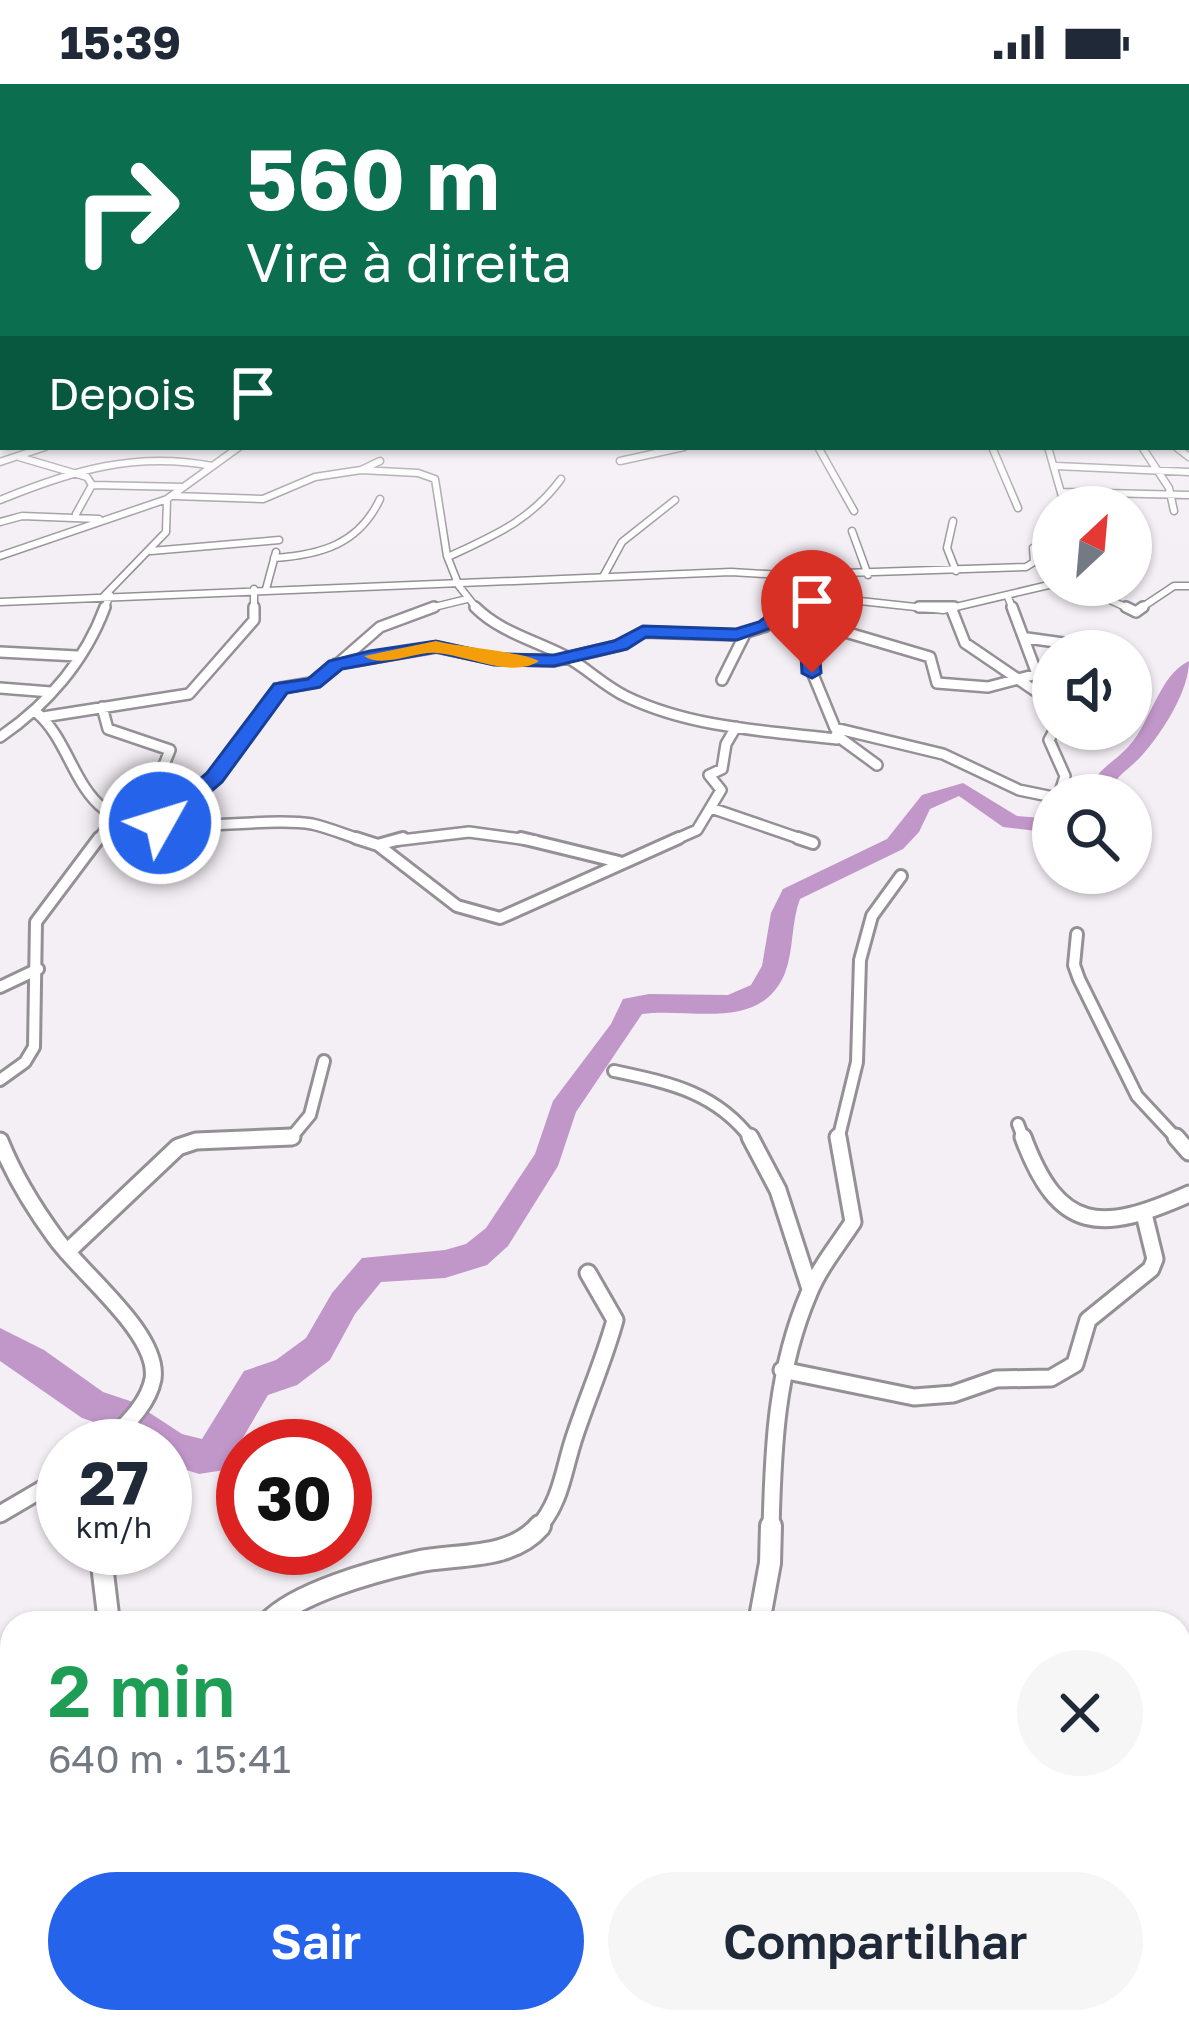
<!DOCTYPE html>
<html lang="pt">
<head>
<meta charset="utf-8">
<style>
	:root { --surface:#fff; --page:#f6f6f7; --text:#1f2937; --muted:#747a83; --accent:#2563eb }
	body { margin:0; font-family:"Golos Text",sans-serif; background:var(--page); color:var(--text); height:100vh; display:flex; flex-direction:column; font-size:45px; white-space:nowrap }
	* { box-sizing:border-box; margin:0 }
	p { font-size:39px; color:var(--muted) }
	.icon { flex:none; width:66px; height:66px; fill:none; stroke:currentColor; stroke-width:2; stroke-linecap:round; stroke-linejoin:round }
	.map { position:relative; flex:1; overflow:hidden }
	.details { position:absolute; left:0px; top:1527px; width:1191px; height:423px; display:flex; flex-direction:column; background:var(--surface); border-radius:36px 36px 0 0; box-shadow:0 3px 9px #0004 }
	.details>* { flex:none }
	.top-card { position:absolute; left:0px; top:0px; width:1191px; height:366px; box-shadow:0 3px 9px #0004; background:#0b6e4f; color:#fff; overflow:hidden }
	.needle { width:78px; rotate:26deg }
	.controls { position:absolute; left:1032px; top:402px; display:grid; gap:24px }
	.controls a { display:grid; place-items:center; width:120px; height:120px; border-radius:50%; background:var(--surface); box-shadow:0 3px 9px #0004; font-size:60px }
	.speed { position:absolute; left:36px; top:1335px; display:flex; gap:24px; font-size:60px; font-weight:700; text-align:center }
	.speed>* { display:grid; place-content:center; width:156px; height:156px; border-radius:50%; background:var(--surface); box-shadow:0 3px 9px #0004; line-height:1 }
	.speed small { font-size:30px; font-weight:400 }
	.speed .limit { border:18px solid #d22; background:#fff; color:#111 }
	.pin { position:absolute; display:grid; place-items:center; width:102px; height:102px; color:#fff; margin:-123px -51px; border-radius:50% 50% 50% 0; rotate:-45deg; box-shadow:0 0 12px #0007 }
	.pin .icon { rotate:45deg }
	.me { position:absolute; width:132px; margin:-66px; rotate:51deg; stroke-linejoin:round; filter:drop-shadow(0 0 9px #0008) }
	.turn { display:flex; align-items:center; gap:42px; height:252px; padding:0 48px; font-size:54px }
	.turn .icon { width:156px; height:156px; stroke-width:2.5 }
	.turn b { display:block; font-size:84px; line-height:102px }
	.then { display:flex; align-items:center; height:114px; padding:0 48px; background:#0003; gap:24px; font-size:45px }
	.round { display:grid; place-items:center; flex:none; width:126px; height:126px; border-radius:63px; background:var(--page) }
	.head { display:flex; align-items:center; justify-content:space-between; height:204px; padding:0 48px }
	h1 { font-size:72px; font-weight:600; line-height:90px; color:#1e9e55 }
	.primary-button { display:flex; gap:24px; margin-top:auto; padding:24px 48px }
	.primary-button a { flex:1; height:138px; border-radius:72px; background:var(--accent); color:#fff; font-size:48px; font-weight:600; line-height:138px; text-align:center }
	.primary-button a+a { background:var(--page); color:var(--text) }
	.status { display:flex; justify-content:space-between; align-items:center; height:84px; padding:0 60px; background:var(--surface); direction:ltr }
	.status svg { height:33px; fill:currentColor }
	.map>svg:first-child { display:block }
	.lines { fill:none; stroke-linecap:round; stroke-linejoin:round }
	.river { fill:#c197c9; fill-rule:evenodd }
	.minor-far4-casing { stroke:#959096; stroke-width:9 }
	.minor-far3-casing { stroke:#959096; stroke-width:14 }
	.minor-far2-casing { stroke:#959096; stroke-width:16 }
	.minor-far1-casing { stroke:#959096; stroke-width:21 }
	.minor-casing { stroke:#959096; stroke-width:26 }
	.minor-far4 { stroke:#fff; stroke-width:6 }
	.minor-far3 { stroke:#fff; stroke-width:9 }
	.minor-far2 { stroke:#fff; stroke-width:10 }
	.minor-far1 { stroke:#fff; stroke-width:15 }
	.minor { stroke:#fff; stroke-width:20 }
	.route { fill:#2563eb; stroke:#184099; stroke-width:3 }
	.slow { fill:#f59e0b }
</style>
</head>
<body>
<div class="status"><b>15:39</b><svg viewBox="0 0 49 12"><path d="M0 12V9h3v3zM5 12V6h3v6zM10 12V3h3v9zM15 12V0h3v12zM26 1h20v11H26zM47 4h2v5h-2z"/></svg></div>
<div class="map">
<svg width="1189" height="1949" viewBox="0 0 1189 1949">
	<rect width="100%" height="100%" fill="#f4eef5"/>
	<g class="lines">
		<!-- river -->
		<path class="river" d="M 1189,577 C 1189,606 1164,646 1144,669 C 1130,686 1115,690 1109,711 L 1087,711 C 1096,684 1112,681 1129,662 C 1151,638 1159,591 1189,577 Z
			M 963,699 L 1017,732 L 1053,735 L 1053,749 L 1003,743 L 959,712 L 930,725 L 919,748 L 903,765 L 800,815 C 791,838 794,865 785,889 C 760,949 691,923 642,930 L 576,1028 L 558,1082 L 508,1162 L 487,1181 L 445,1194 L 381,1198 L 355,1230 L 330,1276 L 297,1301 L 268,1311 L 224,1386 L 199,1390 L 165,1379 L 165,1362 L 137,1362 L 121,1347 L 82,1334 L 0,1277 L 0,1244 L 44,1266 L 103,1308 L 133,1318 L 182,1350 L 202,1355 L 244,1287 L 276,1276 L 306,1254 L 332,1209 L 362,1174 L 445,1166 L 466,1160 L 486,1144 L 535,1070 L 553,1017 L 611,940 L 623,915 L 649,910 L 728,911 L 751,901 L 762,882 L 771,829 L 783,805 L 887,755 L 922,711 Z"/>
		<!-- minor-far4 casing -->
		<g class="minor-far4-casing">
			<path id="minor-far4" d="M 818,363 L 854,427
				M 992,363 L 1018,424
				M 1048,363 L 1065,423
				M 1142,363 L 1169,404 L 1174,427
				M 1176,363 L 1189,373
				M 19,373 L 87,393 L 92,401 L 184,403
				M 620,377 L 684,363
				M 0,378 L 45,363
				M 1056,382 L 1189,388
				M 361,386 L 418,389 L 435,395 L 447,472 L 459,502 L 478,526
				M 1061,408 L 1189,411
				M 174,412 L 263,415 L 315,393 L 361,386 L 380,377
				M 0,416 C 71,387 135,367 212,382
				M 76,430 L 92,401
				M 953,437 L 947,464 L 956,487
				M 0,438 L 22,432 L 99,435
				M 852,447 L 868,491
				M 151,467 L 279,456
				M 0,472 L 167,415 L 239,363
				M 450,472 C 495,451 531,436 561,395
				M 274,474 C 321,471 359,460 380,415
				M 1131,479 L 1139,478
				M 783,491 L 1026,483 L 1034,478 L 1033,464
				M 603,493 L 622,458 L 675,416
				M 1077,501 L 1132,526
				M 254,505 L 254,526
				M 266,505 L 276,468
				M 104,512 L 166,448 L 167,415
				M 1008,513 L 1013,526
				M 0,518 L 731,488 L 782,491 L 814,512 L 943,526 L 1053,500
				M 805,520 L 806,526
				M 104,526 L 110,511
				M 422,526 L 467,515
				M 1138,526 L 1174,502 L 1189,502"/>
		</g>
		<!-- minor-far3 casing -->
		<g class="minor-far3-casing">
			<path id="minor-far3" d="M 475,523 C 500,548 534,556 565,572 C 587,584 604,602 627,613 C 692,644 767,647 837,655
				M 805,523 L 812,588 L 835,644 L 943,670 L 1019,706 L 1053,713
				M 919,523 L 954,523
				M 1126,523 L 1136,528 L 1143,523
				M 952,526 L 965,559 L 1053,619
				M 808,537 L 930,573 L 937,599 L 988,603 L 1037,590 L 1012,523
				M 1027,554 L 1121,567
				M 0,568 L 77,572
				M 336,580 L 436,563 L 494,575 L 554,577 L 620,561 L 643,548 L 737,551 L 766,542 L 779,531 L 807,527
				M 722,596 L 745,550
				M 0,604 L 51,608
				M 102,623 L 108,645 L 170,666 L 164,681 L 111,732
				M 36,628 C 67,654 73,701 104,725 C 144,757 261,731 312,740 C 330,744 348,752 365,757
				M 43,633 L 189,610 L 254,536 L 254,523
				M 1055,645 L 1049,656 L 1065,692 L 1059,711
				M 836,651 L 877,681
				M 0,653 C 47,621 85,577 105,523
				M 711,724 L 807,757
				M 161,738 L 215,693 L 281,604 L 317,598 L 380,543 L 434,523
				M 97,757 L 115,733
				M 393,757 L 469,748 L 536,757
				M 672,757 L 697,746 L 721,706 L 709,691 L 722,685 L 726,660 L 736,643"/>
		</g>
		<!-- minor-far2 casing -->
		<g class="minor-far2-casing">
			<path id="minor-far2" d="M 356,754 L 378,761 L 457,822 L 500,834 L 679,754
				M 521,754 L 619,778
				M 798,754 L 813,759
				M 378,761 L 403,754
				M 1077,850 L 1074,881 L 1079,895 L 1137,1012 L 1178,1056
				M 0,903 L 38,885
				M 614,987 C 670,999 716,1008 752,1056
				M 0,996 L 25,978 L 34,963 L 36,838 L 99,754
				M 1018,1040 L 1024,1056
				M 220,1056 L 290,1055 L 310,1031 L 324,977
				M 838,1056 L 857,978 L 860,876 L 872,832 L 901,792"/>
		</g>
		<!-- minor-far1 casing -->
		<g class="minor-far1-casing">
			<path id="minor-far1" d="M 750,1053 L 778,1106 L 810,1205
				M 1023,1053 C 1059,1150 1101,1149 1189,1110
				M 1176,1053 L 1189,1068
				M 0,1057 C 14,1092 33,1123 55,1153 C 80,1189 160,1250 153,1295 C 148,1322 123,1343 105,1362
				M 67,1168 L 178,1063 L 196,1057 L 292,1053
				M 782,1286 L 914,1313 L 953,1310 L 996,1295 L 1051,1294 L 1075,1280 L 1088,1236 L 1151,1185 L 1155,1175 L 1144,1130
				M 0,1430 L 63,1393
				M 537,1445 C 562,1417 563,1386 575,1351 C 588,1312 604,1276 615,1236 L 588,1189
				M 771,1445 C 773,1363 776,1286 809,1209 C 819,1184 838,1161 853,1138 L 838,1053"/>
		</g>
		<!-- minor casing -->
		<g class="minor-casing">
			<path id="minor" d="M 100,1464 L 109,1539
				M 268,1539 C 295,1509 375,1487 416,1478 C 457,1469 510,1477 540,1442
				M 759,1539 L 770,1479 L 771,1442
				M 0,1691 L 12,1690
				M 0,1881 L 12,1881
				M 692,1938 L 704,1949
				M 1138,1938 L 1156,1949"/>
		</g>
		<!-- minor-far4 -->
		<use href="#minor-far4" class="minor-far4"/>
		<!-- minor-far3 -->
		<use href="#minor-far3" class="minor-far3"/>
		<!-- minor-far2 -->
		<use href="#minor-far2" class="minor-far2"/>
		<!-- minor-far1 -->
		<use href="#minor-far1" class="minor-far1"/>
		<!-- minor -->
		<use href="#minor" class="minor"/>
	</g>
	<!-- sky -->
	<linearGradient id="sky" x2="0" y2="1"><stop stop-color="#98a8dc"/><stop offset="0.43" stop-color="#faf7fa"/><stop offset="1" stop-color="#faf7fa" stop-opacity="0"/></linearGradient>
	<rect width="1189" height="483" fill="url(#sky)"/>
	<!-- route -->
	<path class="route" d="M 807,522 L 816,527 L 821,589 L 812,594 L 802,589 L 799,534 L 737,556 L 646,553 L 627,565 L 554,582 L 494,581 L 436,568 L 342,585 L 320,603 L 287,609 L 222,698 L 168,744 L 152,744 L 149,739 L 207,689 L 274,600 L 308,595 L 329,577 L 370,567 L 436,557 L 494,570 L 554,571 L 614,557 L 643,542 L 736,545 L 759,538 L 773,527 Z"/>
	<!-- slow -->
	<path class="slow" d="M 436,557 C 459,563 524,568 539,577 C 512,595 467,571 437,569 C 415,567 383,585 364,572 Z"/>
</svg>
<div class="controls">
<a><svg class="needle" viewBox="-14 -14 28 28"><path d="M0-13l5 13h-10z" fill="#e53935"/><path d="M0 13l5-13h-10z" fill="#747a83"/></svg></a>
<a><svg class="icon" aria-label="sound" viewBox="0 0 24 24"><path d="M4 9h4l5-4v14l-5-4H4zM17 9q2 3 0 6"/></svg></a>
<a><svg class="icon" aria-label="search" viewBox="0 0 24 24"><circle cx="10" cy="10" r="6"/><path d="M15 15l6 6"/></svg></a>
</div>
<div class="speed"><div>27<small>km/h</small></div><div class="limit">30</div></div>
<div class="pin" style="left:812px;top:589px;background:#d93025"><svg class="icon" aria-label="arrive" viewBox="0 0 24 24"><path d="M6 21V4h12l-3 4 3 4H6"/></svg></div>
<svg class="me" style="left:160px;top:739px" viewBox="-20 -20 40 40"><circle r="17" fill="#2563eb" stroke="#fff" stroke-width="3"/><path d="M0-11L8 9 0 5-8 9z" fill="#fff"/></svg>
<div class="top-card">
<div class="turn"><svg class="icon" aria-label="right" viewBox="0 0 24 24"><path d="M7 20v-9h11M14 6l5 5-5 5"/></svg><div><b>560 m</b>Vire à direita</div></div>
<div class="then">Depois<svg class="icon" aria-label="arrive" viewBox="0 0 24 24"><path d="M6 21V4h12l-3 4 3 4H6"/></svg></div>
</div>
<section class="details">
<div class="head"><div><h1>2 min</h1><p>640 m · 15:41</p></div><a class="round"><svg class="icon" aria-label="close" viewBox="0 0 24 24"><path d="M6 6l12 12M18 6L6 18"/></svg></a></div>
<div class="primary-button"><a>Sair</a><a>Compartilhar</a></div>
</section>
</div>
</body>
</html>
